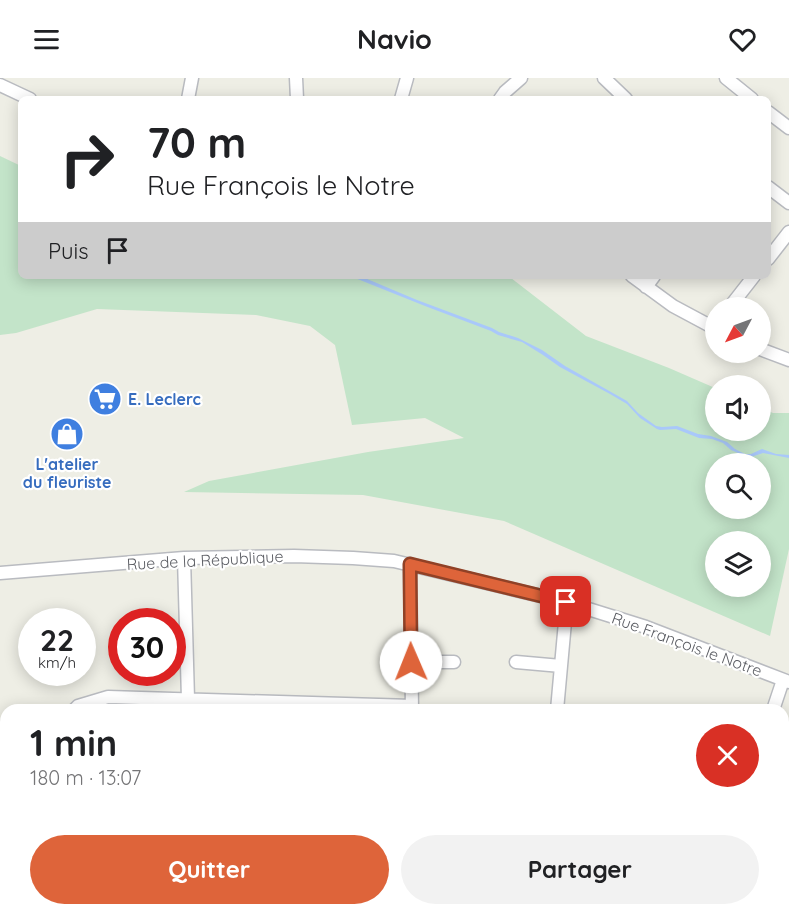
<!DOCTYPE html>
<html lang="fr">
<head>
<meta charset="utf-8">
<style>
	:root { --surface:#fff; --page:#f2f2f2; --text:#202124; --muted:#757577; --accent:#de643a }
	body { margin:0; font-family:Quicksand,sans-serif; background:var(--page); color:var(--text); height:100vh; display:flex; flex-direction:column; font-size:22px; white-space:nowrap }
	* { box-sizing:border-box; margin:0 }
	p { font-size:20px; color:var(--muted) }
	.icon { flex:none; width:33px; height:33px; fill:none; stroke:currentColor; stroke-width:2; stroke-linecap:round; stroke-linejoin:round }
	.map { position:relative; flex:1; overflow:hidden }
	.side { position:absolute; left:0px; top:626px; width:789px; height:212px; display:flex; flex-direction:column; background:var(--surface); border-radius:18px 18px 0 0; box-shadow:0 3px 15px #0003 }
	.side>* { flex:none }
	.banner { position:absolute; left:18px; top:18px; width:753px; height:183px; border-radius:9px; box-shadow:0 3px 15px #0003; background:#fff; color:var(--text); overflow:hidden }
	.needle { width:39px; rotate:229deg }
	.fabs { position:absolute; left:705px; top:219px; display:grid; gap:12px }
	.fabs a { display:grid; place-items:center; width:66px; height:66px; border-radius:50%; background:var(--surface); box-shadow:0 3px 15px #0003; font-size:30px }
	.speed { position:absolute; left:18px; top:530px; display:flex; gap:12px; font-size:30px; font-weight:700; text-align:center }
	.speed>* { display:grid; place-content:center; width:78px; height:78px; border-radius:50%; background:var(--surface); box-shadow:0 3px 15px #0003; line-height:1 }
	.speed small { font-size:15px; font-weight:400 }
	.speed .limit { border:9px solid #d22; background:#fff; color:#111 }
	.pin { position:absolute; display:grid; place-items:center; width:51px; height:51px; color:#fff; margin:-26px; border-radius:12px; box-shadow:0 3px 9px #0006 }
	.me { position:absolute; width:66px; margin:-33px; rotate:359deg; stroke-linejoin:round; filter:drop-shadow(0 0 4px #0008) }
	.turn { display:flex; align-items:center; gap:21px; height:126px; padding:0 30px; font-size:27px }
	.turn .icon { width:78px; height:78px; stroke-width:2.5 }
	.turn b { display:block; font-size:42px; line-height:51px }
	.then { display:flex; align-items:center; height:57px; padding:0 30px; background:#0003; gap:12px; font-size:22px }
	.round { display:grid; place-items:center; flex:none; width:63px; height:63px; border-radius:32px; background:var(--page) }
	.headline { display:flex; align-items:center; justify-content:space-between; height:102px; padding:0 30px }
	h1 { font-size:36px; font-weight:700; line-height:45px }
	.cta { display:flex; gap:12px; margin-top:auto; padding:12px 30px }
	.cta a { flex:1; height:69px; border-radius:36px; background:var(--accent); color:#fff; font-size:24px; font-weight:700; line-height:69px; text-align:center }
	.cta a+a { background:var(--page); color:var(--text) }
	header { display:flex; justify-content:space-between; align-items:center; height:78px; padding:0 30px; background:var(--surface); font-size:27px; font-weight:700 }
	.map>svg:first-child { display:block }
	.green { fill:#c3e4c9; fill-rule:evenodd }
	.water { fill:#a9c8fa }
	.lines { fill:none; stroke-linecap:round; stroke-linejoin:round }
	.minor-casing { stroke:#b9bbc0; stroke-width:15 }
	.major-casing { stroke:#e9db63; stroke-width:18 }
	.minor { stroke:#fff; stroke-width:12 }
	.major { stroke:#f9faae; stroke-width:15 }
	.route-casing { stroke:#904126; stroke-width:15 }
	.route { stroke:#de643a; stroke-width:10 }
	.labels { text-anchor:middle; stroke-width:4.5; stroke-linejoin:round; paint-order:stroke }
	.shop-label { font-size:16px; font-weight:bold; fill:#366cbe; stroke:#fff; text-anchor:start }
	.street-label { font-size:16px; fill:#5c5e64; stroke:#fff }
</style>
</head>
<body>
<header><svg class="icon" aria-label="menu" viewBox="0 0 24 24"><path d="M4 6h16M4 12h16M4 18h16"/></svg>Navio<svg class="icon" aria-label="heart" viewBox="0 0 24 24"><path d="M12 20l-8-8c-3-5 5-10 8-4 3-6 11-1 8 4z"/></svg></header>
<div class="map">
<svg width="789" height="836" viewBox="0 0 789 836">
	<rect width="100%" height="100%" fill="#eeeee5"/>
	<!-- green -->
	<path class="green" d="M 0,78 L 21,88 L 21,198 L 507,198 L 511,200 L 586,258 L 669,290 L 715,310 L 716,352 L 760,352 L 761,330 L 773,335 L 789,335 L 789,471 L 770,558 L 504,443 L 363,417 L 184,414 L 209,403 L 368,374 L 464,360 L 425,340 L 352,347 L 335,267 L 310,248 L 256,237 L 97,231 L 16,255 L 0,257 ZM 716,386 L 760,386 L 760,430 L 716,430 ZM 716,464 L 760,464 L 760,508 L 716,508 Z"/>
	<!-- water -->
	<path class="water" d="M 350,198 L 360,198 L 417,222 L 492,250 L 499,254 L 518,260 L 542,272 L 565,288 L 627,323 L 638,335 L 656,348 L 662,349 L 677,348 L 698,356 L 711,358 L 727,364 L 735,371 L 745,376 L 751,376 L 762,371 L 776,376 L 789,377 L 789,380 L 763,375 L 751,379 L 745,378 L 731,372 L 723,365 L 712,361 L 699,360 L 676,351 L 660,352 L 657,351 L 640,340 L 627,326 L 610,316 L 560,289 L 543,277 L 522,264 L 498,257 L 491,253 L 425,228 Z"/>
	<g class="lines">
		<!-- minor casing -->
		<g class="minor-casing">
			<path id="minor" d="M 296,0 L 297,21
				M 604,0 L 626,21
				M 726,0 L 752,21
				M 0,7 L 30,21
				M 188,21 L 192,0
				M 401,21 L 407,0
				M 500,21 L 505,14 L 521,0
				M 768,34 L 789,50
				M 768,109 L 789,125
				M 768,181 L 789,154
				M 632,198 L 673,228 L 716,251
				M 646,209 L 654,198
				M 729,230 L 754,198
				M 760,271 L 789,282
				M 184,480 L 188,621
				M 410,486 L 412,632
				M 0,495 L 184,480 L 294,478 L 353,480 L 394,483 L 566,524 L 646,549 L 789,604
				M 411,584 L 454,584
				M 516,584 L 561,588
				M 74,632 L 78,628 L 108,619 L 412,628
				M 557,632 L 565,544 L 566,524
				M 773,632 L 783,602
				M 783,799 L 789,801
				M 660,831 L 674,836
				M 403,836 L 403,831
				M 602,836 L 604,831
				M 713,836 L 715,831"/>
		</g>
		<!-- major casing -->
		<g class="major-casing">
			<path id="major" d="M 0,756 L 6,758
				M 316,831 L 333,836"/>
		</g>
		<!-- minor -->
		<use href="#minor" class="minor"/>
		<!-- major -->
		<use href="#major" class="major"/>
	</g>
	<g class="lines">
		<!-- route casing -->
		<g class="route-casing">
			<path id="route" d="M 411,584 L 410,486 L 566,524"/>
		</g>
		<!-- route -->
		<use href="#route" class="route"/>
	</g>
	<!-- icons -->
	<defs>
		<g id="supermarket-disc" transform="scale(1.725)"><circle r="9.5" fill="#3f7fe0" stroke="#fff"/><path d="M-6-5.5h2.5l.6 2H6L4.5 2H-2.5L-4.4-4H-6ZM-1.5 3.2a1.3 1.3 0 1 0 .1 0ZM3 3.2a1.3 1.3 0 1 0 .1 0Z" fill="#fff"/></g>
		<g id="shop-disc" transform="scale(1.725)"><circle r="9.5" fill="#3f7fe0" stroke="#fff"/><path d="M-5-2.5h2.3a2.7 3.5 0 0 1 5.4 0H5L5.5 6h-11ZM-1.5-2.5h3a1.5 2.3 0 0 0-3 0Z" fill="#fff"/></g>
	</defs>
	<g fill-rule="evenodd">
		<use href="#supermarket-disc" x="105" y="321"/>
		<use href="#shop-disc" x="67" y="356"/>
	</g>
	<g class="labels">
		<!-- shop labels -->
		<g class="shop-label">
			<text x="128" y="327">E. Leclerc</text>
			<text x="67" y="392" text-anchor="middle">L'atelier<tspan x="67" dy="18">du fleuriste</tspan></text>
		</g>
		<!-- street labels -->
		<g class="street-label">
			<text transform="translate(205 482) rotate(-3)" y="6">Rue de la République</text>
			<text transform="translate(687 566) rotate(20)" y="6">Rue François le Notre</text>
		</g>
	</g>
</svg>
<div class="fabs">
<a><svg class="needle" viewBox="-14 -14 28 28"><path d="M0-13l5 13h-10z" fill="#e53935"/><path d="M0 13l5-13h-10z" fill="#757577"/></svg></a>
<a><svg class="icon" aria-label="sound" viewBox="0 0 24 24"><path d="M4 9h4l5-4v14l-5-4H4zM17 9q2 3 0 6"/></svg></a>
<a><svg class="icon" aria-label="search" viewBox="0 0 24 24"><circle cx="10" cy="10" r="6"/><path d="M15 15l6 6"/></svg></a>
<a><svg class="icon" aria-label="layers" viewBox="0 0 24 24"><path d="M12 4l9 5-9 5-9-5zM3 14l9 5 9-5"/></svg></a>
</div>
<div class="speed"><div>22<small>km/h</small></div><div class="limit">30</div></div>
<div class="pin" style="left:566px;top:524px;background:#d93025"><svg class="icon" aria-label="arrive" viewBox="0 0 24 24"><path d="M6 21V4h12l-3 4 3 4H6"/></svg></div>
<svg class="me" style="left:411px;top:584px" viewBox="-20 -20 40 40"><circle r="19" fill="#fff"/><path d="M0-13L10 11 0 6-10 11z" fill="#de643a"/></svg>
<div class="banner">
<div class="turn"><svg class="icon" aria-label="right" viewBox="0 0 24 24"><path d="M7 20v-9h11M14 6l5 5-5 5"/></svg><div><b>70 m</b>Rue François le Notre</div></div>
<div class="then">Puis<svg class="icon" aria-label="arrive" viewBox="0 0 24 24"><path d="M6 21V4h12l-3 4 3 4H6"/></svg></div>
</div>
<section class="side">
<div class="headline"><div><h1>1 min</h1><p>180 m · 13:07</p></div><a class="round" style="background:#d93025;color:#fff"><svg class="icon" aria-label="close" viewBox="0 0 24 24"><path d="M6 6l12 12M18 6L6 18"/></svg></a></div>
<div class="cta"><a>Quitter</a><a>Partager</a></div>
</section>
</div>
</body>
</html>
